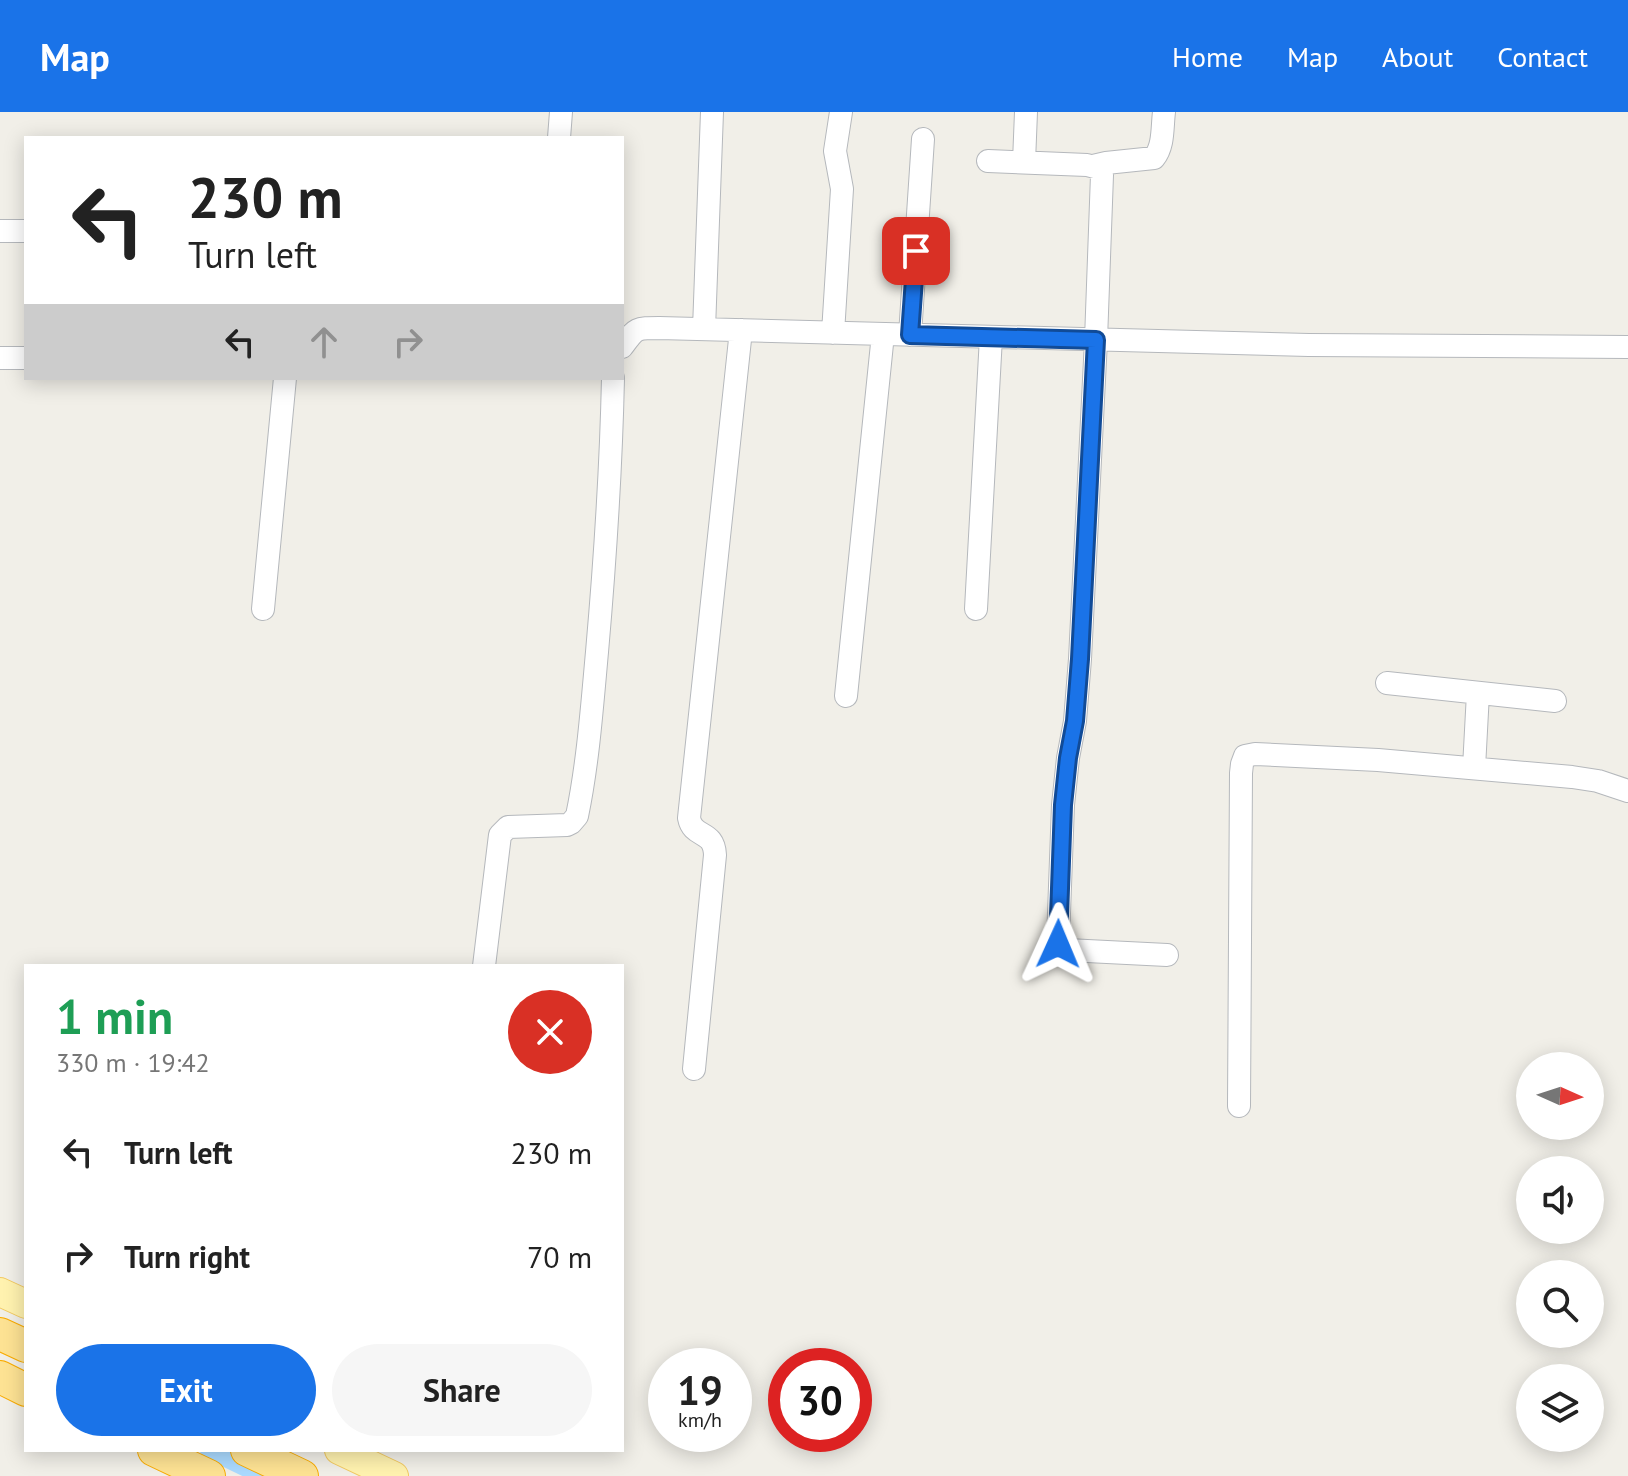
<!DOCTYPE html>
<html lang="en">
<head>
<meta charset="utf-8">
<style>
	:root { --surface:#fff; --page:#f6f6f6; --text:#222; --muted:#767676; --accent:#1a73e8 }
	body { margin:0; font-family:"PT Sans",sans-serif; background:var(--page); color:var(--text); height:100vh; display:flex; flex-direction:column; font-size:30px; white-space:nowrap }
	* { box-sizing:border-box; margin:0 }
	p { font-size:26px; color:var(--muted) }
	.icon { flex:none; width:44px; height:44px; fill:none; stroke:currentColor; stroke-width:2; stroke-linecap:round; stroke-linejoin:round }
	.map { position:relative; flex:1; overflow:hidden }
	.details { position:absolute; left:24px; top:852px; width:600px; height:488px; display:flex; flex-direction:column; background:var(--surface); border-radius:0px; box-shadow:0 4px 20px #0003 }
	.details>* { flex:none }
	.banner { position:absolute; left:24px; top:24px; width:600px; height:244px; border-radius:0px; box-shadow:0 4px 20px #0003; background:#fff; color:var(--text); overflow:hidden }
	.needle { width:52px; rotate:93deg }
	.buttons { position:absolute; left:1516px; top:940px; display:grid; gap:16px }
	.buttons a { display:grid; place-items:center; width:88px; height:88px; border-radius:50%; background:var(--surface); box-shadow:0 4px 20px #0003; font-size:40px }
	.speed { position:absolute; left:648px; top:1236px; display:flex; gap:16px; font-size:40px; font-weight:700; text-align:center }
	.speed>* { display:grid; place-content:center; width:104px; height:104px; border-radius:50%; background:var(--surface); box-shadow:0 4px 20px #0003; line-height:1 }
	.speed small { font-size:20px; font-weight:400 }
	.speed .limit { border:12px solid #d22; background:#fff; color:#111 }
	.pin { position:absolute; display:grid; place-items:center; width:68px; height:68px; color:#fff; margin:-34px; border-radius:16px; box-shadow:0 4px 12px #0006 }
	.me { position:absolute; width:88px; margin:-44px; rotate:1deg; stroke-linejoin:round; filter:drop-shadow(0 0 6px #0008) }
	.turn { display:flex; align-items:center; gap:28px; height:168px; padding:0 32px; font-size:36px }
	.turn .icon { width:104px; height:104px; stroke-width:2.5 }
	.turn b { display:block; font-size:56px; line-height:68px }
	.lanes { display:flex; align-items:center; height:76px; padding:0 32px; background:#0003; justify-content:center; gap:40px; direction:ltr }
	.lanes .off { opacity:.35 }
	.round { display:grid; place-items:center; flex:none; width:84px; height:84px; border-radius:42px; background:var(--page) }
	.overview { display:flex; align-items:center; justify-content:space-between; height:136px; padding:0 32px }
	h1 { font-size:48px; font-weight:700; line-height:60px; color:#1e9e55 }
	.action { display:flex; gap:16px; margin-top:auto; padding:16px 32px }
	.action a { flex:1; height:92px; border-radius:48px; background:var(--accent); color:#fff; font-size:32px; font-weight:700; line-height:92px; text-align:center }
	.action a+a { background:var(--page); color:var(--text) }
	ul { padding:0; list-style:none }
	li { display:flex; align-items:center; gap:24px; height:104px; padding:0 32px }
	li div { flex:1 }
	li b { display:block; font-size:30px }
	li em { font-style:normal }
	header { display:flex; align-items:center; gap:48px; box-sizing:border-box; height:112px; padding:0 40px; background:var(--accent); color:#fff }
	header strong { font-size:38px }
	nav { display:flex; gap:44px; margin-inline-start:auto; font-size:28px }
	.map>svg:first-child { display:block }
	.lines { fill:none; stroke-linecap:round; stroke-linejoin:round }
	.canal { stroke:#aadaff; stroke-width:18 }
	.minor-casing { stroke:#b5b8bc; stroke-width:24 }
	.major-casing { stroke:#f2c960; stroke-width:30 }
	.highway-casing { stroke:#f9ab00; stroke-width:34 }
	.minor { stroke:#fff; stroke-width:22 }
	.major { stroke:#fff2af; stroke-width:28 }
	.highway { stroke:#fde293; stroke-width:32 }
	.route-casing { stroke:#114b97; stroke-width:20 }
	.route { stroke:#1a73e8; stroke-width:14 }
</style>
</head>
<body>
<header>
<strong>Map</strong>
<nav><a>Home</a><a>Map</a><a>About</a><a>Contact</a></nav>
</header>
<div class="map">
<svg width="1628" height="1364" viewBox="0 0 1628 1364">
	<rect width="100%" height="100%" fill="#f1efe8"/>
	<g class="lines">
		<!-- canal -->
		<path class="canal" d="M 209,1338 L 263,1364"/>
		<!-- minor casing -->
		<g class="minor-casing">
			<path id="minor" d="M 559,26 L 561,0
				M 988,49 L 1087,53 L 1098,56 L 1102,63 L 1096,228 L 1080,547 L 1075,609 L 1068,646 L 1063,693 L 1058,828 L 1060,835 L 1067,838 L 1167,843
				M 1024,50 L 1026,0
				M 1093,54 L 1106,51 L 1154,46 C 1164,34 1162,15 1164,0
				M 0,119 L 26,119
				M 704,217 L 712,0
				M 833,221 L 842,77 L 835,39 L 841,0
				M 910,223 L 923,27
				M 622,235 C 636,216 635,216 659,216 L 1309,233 L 1628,235
				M 0,246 L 26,246
				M 263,497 L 285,266
				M 976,497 L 991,225
				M 1387,571 L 1555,589
				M 846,584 L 883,222
				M 1474,656 L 1478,581
				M 484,854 L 500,723 L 508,715 L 567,713 L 571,711 L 577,704 C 588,651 592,595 597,540 C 605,449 611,358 613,266
				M 694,957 L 715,743 C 714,717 693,727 689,706 L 741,218
				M 1239,994 L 1241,661 L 1242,652 L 1245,644 L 1255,642 L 1378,648 L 1572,665 L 1598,669 L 1628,679"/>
		</g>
		<!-- major casing -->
		<g class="major-casing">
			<path id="major" d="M 0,1180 L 26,1192
				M 339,1338 L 394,1364"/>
		</g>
		<!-- highway casing -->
		<g class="highway-casing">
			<path id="highway" d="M 0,1222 L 26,1234
				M 0,1265 L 26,1278
				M 154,1338 L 209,1364
				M 247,1338 L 302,1364"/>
		</g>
		<!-- minor -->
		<use href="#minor" class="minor"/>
		<!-- major -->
		<use href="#major" class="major"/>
		<!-- highway -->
		<use href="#highway" class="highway"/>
	</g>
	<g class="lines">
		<!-- route casing -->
		<g class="route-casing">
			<path id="route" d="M 916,139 L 910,223 L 1096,228 L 1080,547 L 1075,609 L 1068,646 L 1063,693 L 1058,832"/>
		</g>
		<!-- route -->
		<use href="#route" class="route"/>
	</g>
</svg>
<div class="buttons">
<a><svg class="needle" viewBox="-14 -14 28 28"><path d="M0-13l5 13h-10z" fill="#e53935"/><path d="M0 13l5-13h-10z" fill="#767676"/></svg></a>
<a><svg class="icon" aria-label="sound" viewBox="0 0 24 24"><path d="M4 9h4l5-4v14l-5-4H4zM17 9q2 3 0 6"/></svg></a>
<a><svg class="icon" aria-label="search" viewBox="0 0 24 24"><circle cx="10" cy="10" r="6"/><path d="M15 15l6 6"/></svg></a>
<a><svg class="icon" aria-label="layers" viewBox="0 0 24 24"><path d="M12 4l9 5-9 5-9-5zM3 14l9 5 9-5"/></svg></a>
</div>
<div class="speed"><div>19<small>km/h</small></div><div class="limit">30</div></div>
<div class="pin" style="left:916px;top:139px;background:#d93025"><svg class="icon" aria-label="arrive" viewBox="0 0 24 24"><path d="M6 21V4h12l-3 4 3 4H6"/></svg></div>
<svg class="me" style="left:1058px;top:832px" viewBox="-20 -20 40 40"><path d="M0-17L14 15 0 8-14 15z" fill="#1a73e8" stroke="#fff" stroke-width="4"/></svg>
<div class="banner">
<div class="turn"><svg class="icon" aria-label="left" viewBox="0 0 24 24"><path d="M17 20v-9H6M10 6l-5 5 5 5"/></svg><div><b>230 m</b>Turn left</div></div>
<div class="lanes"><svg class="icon" aria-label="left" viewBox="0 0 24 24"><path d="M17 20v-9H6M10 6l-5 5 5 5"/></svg><svg class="icon off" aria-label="ahead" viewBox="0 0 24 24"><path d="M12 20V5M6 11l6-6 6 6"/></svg><svg class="icon off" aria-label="right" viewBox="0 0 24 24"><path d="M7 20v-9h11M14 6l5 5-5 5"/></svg></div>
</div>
<section class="details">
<div class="overview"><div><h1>1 min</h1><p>330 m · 19:42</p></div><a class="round" style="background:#d93025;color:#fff"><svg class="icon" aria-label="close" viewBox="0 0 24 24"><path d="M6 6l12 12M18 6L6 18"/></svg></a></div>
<ul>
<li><svg class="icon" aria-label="left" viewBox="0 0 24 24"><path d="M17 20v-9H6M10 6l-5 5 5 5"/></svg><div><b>Turn left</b></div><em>230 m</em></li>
<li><svg class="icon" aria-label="right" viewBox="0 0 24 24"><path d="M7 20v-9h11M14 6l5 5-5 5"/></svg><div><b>Turn right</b></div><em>70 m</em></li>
</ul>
<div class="action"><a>Exit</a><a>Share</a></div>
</section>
</div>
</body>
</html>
